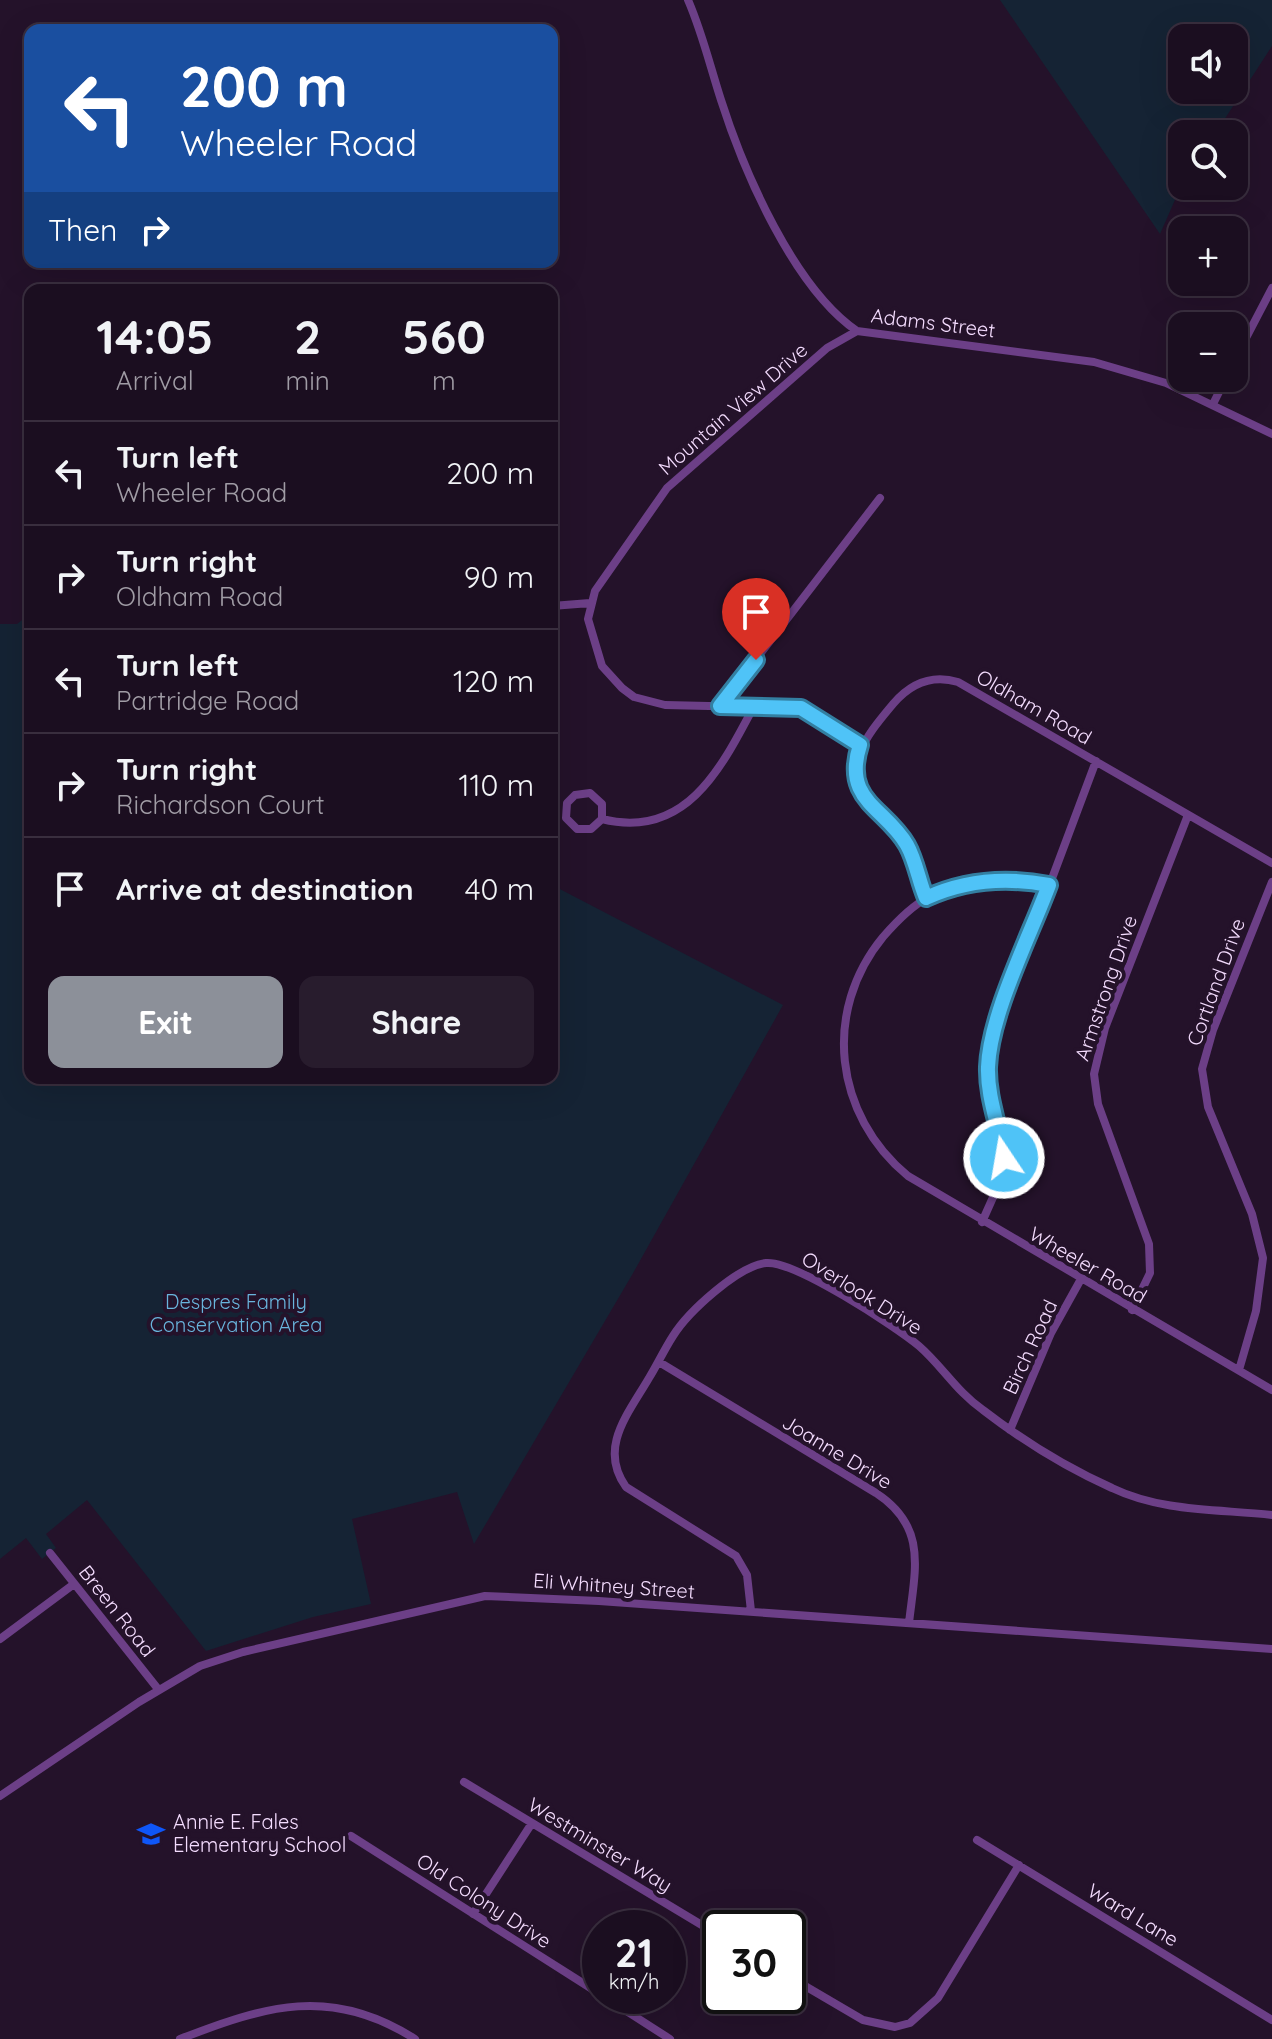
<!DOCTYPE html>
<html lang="en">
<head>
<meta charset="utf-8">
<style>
	:root { --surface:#1b0e20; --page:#281c2d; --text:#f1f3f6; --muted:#a09ca5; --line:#392e3e; --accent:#8c9099 }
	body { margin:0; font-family:Quicksand,sans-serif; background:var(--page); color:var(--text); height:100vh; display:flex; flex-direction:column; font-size:30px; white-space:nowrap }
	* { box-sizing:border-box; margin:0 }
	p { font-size:26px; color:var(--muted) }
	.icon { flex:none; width:44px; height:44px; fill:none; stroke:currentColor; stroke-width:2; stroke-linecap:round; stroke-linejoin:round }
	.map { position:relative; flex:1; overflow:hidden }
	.sheet { position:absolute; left:24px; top:284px; width:534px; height:800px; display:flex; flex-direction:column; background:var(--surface); border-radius:16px; box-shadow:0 8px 32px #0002,0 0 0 2px var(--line) }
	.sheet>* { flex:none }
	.top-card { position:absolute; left:24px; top:24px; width:534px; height:244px; border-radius:16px; box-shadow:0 8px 32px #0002,0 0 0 2px var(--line); background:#1a4fa0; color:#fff; overflow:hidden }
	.tools { position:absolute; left:1168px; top:24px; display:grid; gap:16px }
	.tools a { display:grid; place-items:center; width:80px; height:80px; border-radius:16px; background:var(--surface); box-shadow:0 8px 32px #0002,0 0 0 2px var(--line); font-size:40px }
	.speed { position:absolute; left:582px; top:1910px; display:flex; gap:16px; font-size:40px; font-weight:700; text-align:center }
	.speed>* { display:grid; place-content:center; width:104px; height:104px; border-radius:50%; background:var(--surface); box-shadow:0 8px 32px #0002,0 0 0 2px var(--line); line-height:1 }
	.speed small { font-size:20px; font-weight:400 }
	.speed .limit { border:4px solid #111; border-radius:12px; background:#fff; color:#111 }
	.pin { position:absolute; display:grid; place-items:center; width:68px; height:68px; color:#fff; margin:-82px -34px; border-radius:50% 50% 50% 0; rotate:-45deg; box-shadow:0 0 8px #0007 }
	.pin .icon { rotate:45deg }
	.me { position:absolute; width:88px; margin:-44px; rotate:348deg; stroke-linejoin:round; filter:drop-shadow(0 0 6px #0008) }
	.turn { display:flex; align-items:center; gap:28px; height:168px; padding:0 24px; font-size:36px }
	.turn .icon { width:104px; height:104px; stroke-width:2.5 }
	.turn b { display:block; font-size:56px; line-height:68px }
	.then { display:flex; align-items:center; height:76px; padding:0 24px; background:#0003; gap:16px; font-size:30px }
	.eta { display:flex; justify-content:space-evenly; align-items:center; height:136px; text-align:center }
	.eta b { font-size:48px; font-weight:700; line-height:56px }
	.primary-button { display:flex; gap:16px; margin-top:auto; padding:16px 24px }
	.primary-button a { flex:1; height:92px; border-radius:16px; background:var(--accent); color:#fff; font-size:32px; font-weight:700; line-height:92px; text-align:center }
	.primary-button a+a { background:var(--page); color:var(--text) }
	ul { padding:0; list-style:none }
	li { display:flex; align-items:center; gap:24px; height:104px; padding:0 24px; border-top:2px solid var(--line) }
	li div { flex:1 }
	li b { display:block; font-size:30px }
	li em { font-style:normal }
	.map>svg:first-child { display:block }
	.green { fill:#152334; fill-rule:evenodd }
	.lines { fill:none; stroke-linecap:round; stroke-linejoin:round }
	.minor { stroke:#6c3f87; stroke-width:8 }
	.route-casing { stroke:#337fa1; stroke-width:20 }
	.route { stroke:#4fc3f7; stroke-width:14 }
	.labels { text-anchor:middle; stroke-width:8; stroke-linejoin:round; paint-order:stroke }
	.street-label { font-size:20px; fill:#f4dcfe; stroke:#24122a }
	.park-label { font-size:20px; fill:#69b5dd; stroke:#24122a }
	.poi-label { font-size:20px; fill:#f4dcfe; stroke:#24122a; text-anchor:start }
</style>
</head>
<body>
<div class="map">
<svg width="1272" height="2039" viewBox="0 0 1272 2039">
	<rect width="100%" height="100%" fill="#24122a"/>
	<!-- green -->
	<path class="green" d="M 1000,0 L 1272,0 L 1272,46 L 1215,134 L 1182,134 L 1182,184 L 1160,234 ZM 1182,38 L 1234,38 L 1234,90 L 1182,90 Z
		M 30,614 L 30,1078 L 552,1078 L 552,885 L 783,1005 L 632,1275 L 474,1544 L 457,1492 L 352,1519 L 371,1604 L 313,1617 L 206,1651 L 87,1500 L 46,1534 L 56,1548 L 42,1559 L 26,1538 L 0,1559 L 0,624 L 17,624 Z"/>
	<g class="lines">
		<!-- minor -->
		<path class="minor" d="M 688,0 C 702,32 710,66 721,100 C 744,172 794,288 857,331 L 1094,362 L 1166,383 L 1272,434
			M 857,331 L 827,348 L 667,488 L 595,591 L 588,619 L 602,666 L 622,688 L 634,697 L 665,705 L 801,708 L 860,745
			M 1234,361 L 1272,288
			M 1213,404 L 1226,378
			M 552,606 L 590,603
			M 720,706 L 880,498
			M 602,819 L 591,829 L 577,829 L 566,818 L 567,803 L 575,795 L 590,793 L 602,804 L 602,819 C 685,840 721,769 754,706
			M 1049,885 C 1010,878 966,878 929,897 C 911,906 896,922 883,937 C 822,1011 834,1115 908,1176 L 1272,1390
			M 926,898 C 919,882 916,862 908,846 C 899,830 881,820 870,806 C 838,768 868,734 893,704 C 910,684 931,674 958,682 L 1272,863
			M 982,1222 L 1003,1175 L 1004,1158 L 989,1080 L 993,1036 L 1096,761
			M 1132,1310 L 1150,1273 L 1149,1244 L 1098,1104 L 1094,1074 L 1105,1028 L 1188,815
			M 659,1362 L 876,1493 C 928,1527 915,1569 909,1623
			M 1239,1370 L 1256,1311 L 1263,1258 L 1252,1214 L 1208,1107 L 1202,1069 L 1213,1030 L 1272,882
			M 1010,1430 L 1051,1333 L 1081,1279
			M 50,1553 L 158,1689
			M 751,1611 L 747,1575 L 736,1556 L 626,1487 C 598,1448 628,1414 649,1378 C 657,1365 664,1350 673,1336 C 688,1312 738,1266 766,1263 C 794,1260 895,1326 919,1346 C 942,1366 957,1392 983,1410 C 1022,1440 1067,1468 1112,1488 C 1162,1512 1218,1509 1272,1515
			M 0,1639 L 74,1584
			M 464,1782 L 720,1936
			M 0,1796 L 139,1702 L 200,1666 L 243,1652 L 485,1596 L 599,1601 L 1272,1649
			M 351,1836 L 600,1994
			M 977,1840 L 1272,2020
			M 473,1914 L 532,1823
			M 788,1976 L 863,2020 L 895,2027 L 910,2023 L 938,1998 L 1019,1865
			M 603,1996 L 670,2039
			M 180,2039 C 265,2006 331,1985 415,2039"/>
	</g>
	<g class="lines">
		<!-- route casing -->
		<g class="route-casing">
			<path id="route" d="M 756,660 L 720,706 L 801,708 L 860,745 C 842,801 885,807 907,845 C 916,861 919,882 926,898 C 965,880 1007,877 1049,885 C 1030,936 990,1014 988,1067 C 987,1098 1000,1128 1004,1158"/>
		</g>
		<!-- route -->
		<use href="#route" class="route"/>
	</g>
	<!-- icons -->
	<defs>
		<g id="school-bare" transform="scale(2.16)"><path d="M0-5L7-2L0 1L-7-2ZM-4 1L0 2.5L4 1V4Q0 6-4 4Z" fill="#0f56f7" stroke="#24122a" stroke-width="2.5" paint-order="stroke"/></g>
	</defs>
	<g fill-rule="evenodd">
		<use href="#school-bare" x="151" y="1834"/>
	</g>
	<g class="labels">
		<!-- street labels -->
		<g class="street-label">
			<text transform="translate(933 323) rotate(7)" y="7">Adams Street</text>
			<text transform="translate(733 409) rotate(-41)" y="7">Mountain View Drive</text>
			<text transform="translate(1034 707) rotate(30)" y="7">Oldham Road</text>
			<text transform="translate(1216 982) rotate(-70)" y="7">Cortland Drive</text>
			<text transform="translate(1106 988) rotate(-71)" y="7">Armstrong Drive</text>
			<text transform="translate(1088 1265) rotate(30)" y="7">Wheeler Road</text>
			<text transform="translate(862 1293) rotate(32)" y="7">Overlook Drive</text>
			<text transform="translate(1030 1347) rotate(-65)" y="7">Birch Road</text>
			<text transform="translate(837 1452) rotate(31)" y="7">Joanne Drive</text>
			<text transform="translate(614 1586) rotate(4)" y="7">Eli Whitney Street</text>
			<text transform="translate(117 1611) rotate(52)" y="7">Breen Road</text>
			<text transform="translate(600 1845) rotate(31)" y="7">Westminster Way</text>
			<text transform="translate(484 1901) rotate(33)" y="7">Old Colony Drive</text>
			<text transform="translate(1133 1915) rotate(31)" y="7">Ward Lane</text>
		</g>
		<!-- park labels -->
		<g class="park-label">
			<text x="236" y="1309">Despres Family<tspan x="236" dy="23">Conservation Area</tspan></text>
		</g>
		<!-- poi labels -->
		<g class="poi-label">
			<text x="173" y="1829">Annie E. Fales<tspan x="173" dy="23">Elementary School</tspan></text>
		</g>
	</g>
</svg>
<div class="tools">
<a><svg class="icon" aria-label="sound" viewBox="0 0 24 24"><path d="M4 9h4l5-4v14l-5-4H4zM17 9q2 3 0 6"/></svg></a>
<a><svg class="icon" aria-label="search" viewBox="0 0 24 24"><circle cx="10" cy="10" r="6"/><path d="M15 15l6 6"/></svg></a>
<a>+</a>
<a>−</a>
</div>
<div class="speed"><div>21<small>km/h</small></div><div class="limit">30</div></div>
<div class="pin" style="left:756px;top:660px;background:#d93025"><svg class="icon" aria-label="arrive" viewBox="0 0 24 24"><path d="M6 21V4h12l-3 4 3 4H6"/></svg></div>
<svg class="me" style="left:1004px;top:1158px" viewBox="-20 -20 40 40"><circle r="17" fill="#4fc3f7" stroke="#fff" stroke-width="3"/><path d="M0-11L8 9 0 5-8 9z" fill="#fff"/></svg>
<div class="top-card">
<div class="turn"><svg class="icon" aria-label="left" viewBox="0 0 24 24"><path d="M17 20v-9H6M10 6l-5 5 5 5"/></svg><div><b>200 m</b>Wheeler Road</div></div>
<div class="then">Then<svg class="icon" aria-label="right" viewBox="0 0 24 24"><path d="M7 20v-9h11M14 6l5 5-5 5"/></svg></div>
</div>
<section class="sheet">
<div class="eta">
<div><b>14:05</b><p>Arrival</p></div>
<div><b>2</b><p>min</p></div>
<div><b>560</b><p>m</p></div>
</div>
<ul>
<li><svg class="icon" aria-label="left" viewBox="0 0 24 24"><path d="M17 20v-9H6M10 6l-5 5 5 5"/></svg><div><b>Turn left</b><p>Wheeler Road</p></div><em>200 m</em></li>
<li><svg class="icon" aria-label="right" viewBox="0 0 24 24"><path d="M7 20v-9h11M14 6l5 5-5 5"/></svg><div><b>Turn right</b><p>Oldham Road</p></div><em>90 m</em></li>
<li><svg class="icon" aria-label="left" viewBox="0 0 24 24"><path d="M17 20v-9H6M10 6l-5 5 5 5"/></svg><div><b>Turn left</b><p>Partridge Road</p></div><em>120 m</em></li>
<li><svg class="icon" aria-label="right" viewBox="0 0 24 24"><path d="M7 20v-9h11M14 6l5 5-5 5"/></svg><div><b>Turn right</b><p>Richardson Court</p></div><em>110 m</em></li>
<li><svg class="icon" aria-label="arrive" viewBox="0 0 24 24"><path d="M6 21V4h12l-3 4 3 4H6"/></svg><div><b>Arrive at destination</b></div><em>40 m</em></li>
</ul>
<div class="primary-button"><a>Exit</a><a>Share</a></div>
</section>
</div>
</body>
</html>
